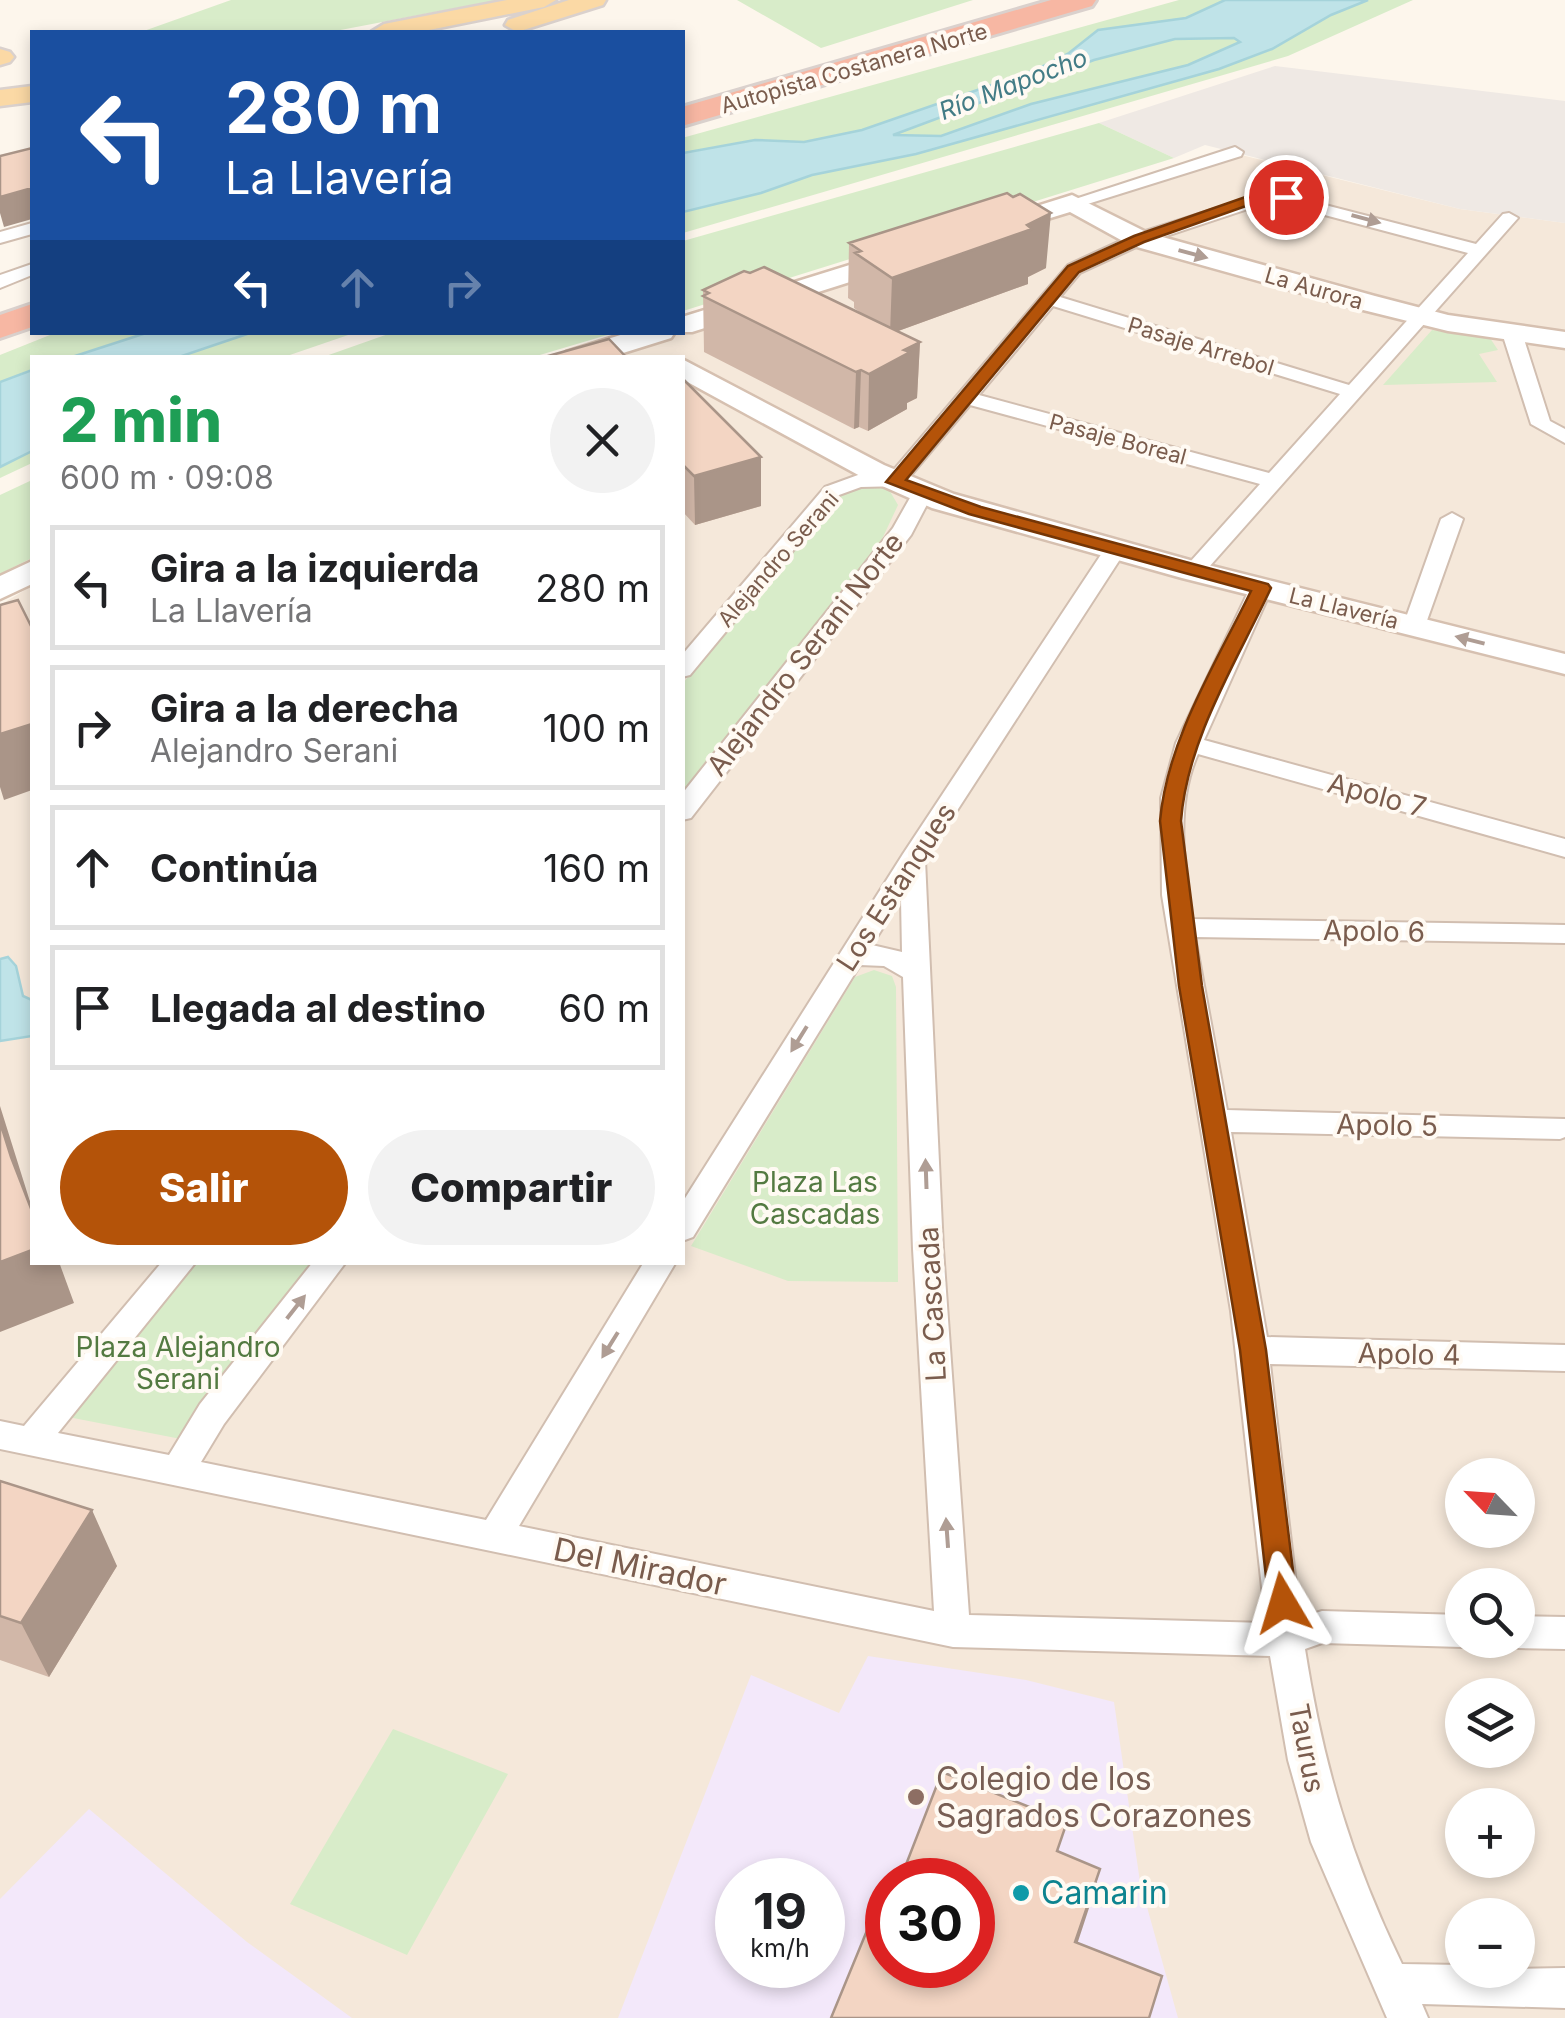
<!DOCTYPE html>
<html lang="es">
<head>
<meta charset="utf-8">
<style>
	:root { --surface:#fff; --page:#f2f2f2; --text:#202124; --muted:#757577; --line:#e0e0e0; --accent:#b45309 }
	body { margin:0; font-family:Inter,sans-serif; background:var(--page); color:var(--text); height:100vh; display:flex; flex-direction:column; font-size:38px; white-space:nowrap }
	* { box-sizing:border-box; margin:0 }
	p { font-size:32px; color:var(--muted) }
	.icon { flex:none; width:55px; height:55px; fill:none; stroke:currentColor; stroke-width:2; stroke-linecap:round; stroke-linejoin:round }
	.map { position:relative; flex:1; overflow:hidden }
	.sheet { position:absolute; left:30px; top:355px; width:655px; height:910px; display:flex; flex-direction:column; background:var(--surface); border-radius:0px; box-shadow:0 5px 15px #0003 }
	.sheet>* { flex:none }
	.guide { position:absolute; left:30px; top:30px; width:655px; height:305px; border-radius:0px; box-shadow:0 5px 15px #0003; background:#1a4fa0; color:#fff; overflow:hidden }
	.needle { width:65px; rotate:295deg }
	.buttons { position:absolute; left:1445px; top:1458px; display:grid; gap:20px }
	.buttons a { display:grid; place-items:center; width:90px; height:90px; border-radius:50%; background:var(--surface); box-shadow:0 5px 15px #0003; font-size:50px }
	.speed { position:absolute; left:715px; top:1858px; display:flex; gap:20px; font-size:50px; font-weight:700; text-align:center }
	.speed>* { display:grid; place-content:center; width:130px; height:130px; border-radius:50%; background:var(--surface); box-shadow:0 5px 15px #0003; line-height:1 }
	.speed small { font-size:25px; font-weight:400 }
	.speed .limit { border:15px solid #d22; background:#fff; color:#111 }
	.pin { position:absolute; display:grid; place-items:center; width:85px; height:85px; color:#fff; margin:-42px; border:5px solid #fff; border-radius:50%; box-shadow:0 2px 10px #0007 }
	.me { position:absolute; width:110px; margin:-55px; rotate:353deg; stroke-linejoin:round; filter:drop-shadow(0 0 8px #0008) }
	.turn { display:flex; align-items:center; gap:35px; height:210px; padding:0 30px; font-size:45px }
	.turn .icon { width:130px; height:130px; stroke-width:2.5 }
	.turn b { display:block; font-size:70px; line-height:85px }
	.lanes { display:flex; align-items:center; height:95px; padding:0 30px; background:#0003; justify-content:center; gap:50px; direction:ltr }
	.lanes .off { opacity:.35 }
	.round { display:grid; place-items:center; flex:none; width:105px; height:105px; border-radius:52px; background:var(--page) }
	.headline { display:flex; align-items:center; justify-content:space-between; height:170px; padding:0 30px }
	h1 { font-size:60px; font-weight:800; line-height:75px; color:#1e9e55 }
	.cta { display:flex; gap:20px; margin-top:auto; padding:20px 30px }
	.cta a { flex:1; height:115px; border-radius:60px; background:var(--accent); color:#fff; font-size:40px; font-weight:800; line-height:115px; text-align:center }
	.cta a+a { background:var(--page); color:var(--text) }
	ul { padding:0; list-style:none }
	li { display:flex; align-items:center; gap:30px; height:125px; margin:0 20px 15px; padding:0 10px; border:5px solid var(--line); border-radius:0px }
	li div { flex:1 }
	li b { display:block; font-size:38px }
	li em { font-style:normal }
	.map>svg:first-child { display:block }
	.residential { fill:#f5e8da; fill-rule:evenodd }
	.industrial { fill:#efe9e4 }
	.education { fill:#f3e8fa; fill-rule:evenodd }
	.green { fill:#d8ecc9 }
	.water { fill:#bfe3e8; stroke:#a5d3da; stroke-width:2.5; fill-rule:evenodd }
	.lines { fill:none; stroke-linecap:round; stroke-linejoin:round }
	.street-casing { stroke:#d1beb0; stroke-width:4 }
	.secondary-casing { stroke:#d6c0b0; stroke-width:5 }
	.primary-casing { stroke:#dad1cd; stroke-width:5 }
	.highway-casing { stroke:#dad1cd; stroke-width:6 }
	.street { fill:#fff; fill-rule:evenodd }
	.secondary { fill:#fff; fill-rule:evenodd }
	.primary { fill:#fbd9a5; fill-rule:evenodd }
	.highway { fill:#f7b7a3; fill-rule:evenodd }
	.wall { fill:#d1b7a8 }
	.shaded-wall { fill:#aa9588 }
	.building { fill:#f3d5c3; stroke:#aa9588; stroke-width:2.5 }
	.oneway { fill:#af9d94 }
	.route { fill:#b45309; stroke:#753606; stroke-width:2.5 }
	.education-dot { fill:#8d6e63; stroke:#fffaf3; stroke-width:4 }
	.culture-dot { fill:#0f9aa8; stroke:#fffaf3; stroke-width:4 }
	.labels { text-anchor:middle; stroke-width:8; stroke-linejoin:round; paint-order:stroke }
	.far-street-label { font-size:22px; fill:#7a5c4d; stroke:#fffaf3 }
	.far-water-label { font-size:25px; font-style:italic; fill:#437c86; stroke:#fffaf3 }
	.street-label { font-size:28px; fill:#7a5c4d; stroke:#fffaf3 }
	.park-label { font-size:28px; fill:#537a41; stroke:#fffaf3 }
	.near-street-label { font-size:32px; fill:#7a5c4d; stroke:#fffaf3 }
	.near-education-label { font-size:32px; fill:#785e54; stroke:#fffaf3; text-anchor:start }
	.near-culture-label { font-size:32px; fill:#0d838f; stroke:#fffaf3; text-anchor:start }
</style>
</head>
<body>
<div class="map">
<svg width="1565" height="2018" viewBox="0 0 1565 2018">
	<rect width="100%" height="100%" fill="#fdf6ec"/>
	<!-- residential -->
	<path class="residential" d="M 1233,153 L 1460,209 L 1565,223 L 1565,2018 L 0,2018 L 0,605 L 32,586 L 32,1262 L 682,1262 L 682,358 L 603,357 ZM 1462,1475 L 1518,1475 L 1518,1530 L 1462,1530 ZM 1462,1585 L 1518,1585 L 1518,1640 L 1462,1640 ZM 1462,1695 L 1518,1695 L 1518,1750 L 1462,1750 ZM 1462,1805 L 1518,1805 L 1518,1860 L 1462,1860 ZM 738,1880 L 822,1880 L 822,1965 L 738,1965 ZM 888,1880 L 972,1880 L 972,1965 L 888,1965 ZM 1462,1915 L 1518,1915 L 1518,1970 L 1462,1970 Z"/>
	<!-- industrial -->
	<path class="industrial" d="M 1275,66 L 1565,101 L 1565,223 L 1460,209 L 1205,145 L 1174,158 L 1099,123 Z"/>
	<!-- education -->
	<path class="education" d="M 868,1656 L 1026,1680 L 1114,1702 L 1140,1882 L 1178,2018 L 618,2018 L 751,1675 L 839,1713 ZM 738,1880 L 822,1880 L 822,1965 L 738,1965 ZM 888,1880 L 972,1880 L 972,1965 L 888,1965 Z
		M 89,1809 L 247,1942 L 352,2018 L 0,2018 L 0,1899 Z"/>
	<!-- green -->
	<path class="green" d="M 231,0 L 498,0 L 330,32 L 141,32 Z
		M 737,0 L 973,0 L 821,48 Z
		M 1179,0 L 1413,0 L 1288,56 L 683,233 L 682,138 Z
		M 1099,123 L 1174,158 L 683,311 L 683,241 Z
		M 1432,330 L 1490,338 L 1498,350 L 1479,354 L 1497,382 L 1383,385 Z
		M 55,333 L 354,333 L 284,357 L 32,358 L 32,463 L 0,478 L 0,355 Z
		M 391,333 L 391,332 L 614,333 L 533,357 L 323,357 Z
		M 32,480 L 32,558 L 0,574 L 0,495 Z
		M 870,481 L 888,488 L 898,505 L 876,552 L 683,801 L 683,683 L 848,487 Z
		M 874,970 L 892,976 L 896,987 L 898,1282 L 788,1281 L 691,1246 L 855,977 Z
		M 192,1263 L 324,1263 L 186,1440 L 63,1416 Z
		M 393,1729 L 508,1774 L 407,1955 L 290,1904 Z"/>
	<!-- water -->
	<path class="water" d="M 1225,0 L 1368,0 L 1331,15 L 1272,49 L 1219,69 L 916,154 L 812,175 L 761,193 L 683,212 L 683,153 L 755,140 L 804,142 L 862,130 L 1035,70 L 1069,53 L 1098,30 L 1186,18 ZM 1175,39 L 1234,38 L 1240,42 L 1188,65 L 1031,104 L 941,136 L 893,135 L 1094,60 Z
		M 146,333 L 146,332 L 250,333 L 179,357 L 72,357 Z
		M 32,370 L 32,451 L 0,467 L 0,382 Z
		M 8,957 L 16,966 L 23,996 L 32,1000 L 32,1036 L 0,1041 L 0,959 Z"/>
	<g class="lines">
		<!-- street casing -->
		<g class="street-casing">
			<path id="street" d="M 1235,147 L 1243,152 L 1241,156 L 1078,207 L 1063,203 Z
				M 1271,191 L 1476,244 L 1503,214 L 1509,213 L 1518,218 L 1201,576 L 1193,578 L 1182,571 L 1260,484 L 970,405 L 902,486 L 861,487 L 839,495 L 690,675 L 682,677 L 682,655 L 825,487 L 858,475 L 891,473 L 1068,265 L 1133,235 ZM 1272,201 L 1468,253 L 1349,385 L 1060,297 L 1080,273 L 1145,243 ZM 1053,306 L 1340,394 L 1269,473 L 979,395 Z
				M 32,223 L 32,234 L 0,243 L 0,232 Z
				M 32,264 L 32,275 L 0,288 L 0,275 Z
				M 1512,327 L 1522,333 L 1550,421 L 1565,429 L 1565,443 L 1531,424 L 1502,333 Z
				M 922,487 L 933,493 L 911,535 L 691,818 L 682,820 L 682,794 L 893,528 L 915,489 Z
				M 1452,513 L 1463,519 L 1425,626 L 1414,633 L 1406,631 L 1403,626 L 1441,519 Z
				M 1115,543 L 1126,550 L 925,860 L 943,1249 L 969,1615 L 1266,1623 L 1231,1311 L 1162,895 L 1161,798 L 1176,743 L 1250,588 L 1253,583 L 1269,583 L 1272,588 L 1204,740 L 1565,839 L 1565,857 L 1198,754 C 1175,804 1184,866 1192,919 L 1565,925 L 1565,943 L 1195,937 L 1227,1110 L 1565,1119 L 1565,1137 L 1560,1139 L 1231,1132 L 1267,1337 L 1565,1345 L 1565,1371 L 1270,1364 L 1300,1618 L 1322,1611 L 1462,1615 L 1462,1640 L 1476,1640 L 1462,1647 L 1322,1643 L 1305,1649 C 1323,1764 1351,1859 1402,1964 L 1462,1965 L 1462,1970 L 1565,1968 L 1565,2008 L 1422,2004 L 1428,2018 L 1387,2018 L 1311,1842 L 1288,1760 L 1270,1656 L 953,1647 L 0,1449 L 0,1421 L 24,1426 L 162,1262 L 196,1262 L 58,1433 L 169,1455 L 200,1404 L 313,1262 L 346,1262 L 224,1424 L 201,1462 L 486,1520 L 644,1262 L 676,1262 L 519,1526 L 934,1611 L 913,1249 L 903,977 L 884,966 L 860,965 L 693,1237 L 682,1241 L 682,1203 L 903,854 L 1104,550 ZM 901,899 L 902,952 L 872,945 Z
				M 1518,1616 L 1565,1617 L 1565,1649 L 1518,1648 L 1506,1643 L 1504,1640 L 1518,1640 Z"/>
		</g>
		<!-- secondary casing -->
		<g class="secondary-casing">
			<path id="secondary" d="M 1072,195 L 1148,233 L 1375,296 L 1448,315 L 1565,332 L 1565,348 L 1448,331 L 1355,308 L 1130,245 L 1070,212 L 995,235 L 982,227 L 986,222 Z
				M 901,249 L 910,251 L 914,257 L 910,263 L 692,332 L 675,332 L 682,332 L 682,317 Z
				M 630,332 L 675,332 L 671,338 L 607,358 L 562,358 L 566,352 Z
				M 682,359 L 884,465 L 954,494 L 1204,564 L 1565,654 L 1565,674 L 1182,578 L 932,508 L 862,477 L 682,379 Z
				M 32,561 L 32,584 L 0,599 L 0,576 Z"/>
		</g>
		<!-- primary casing -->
		<g class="primary-casing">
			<path id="primary" d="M 507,0 L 556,0 L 544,7 L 419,32 L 371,32 L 384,24 Z
				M 569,0 L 606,0 L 603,5 L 517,32 L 505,25 L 508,20 Z
				M 0,49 L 10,52 L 14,57 L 10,62 L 0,65 Z
				M 32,86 L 32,102 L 0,106 L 0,90 Z"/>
		</g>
		<!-- highway casing -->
		<g class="highway-casing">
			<path id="highway" d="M 1051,0 L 1096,0 L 1092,6 L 682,126 L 682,107 Z
				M 32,304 L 32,327 L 0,338 L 0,315 Z"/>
		</g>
		<!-- street -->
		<use href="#street" class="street"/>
		<!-- secondary -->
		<use href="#secondary" class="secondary"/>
		<!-- primary -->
		<use href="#primary" class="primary"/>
		<!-- highway -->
		<use href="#highway" class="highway"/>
	</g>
	<!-- wall -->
	<path class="wall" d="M 849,243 L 1046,268 L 1028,277 L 1028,284 L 898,331 L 920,342 L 917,398 L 907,403 L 907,409 L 868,431 L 859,427 L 854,429 L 704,352 L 703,290 L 862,314 L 854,308 L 854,302 L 848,298 Z
		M 682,378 L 761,506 L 695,525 L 682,511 Z
		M 0,1481 L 117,1566 L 49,1677 L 0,1660 Z"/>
	<!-- shaded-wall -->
	<path class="shaded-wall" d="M 32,188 L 32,219 L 4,227 L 0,213 L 0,197 Z
		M 1051,213 L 1046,268 L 1028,277 L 1028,284 L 890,334 L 892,278 L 1027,225 Z
		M 920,342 L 917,398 L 907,403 L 907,409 L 868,431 L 869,374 L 904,350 Z
		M 861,370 L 859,427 L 854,429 L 856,372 Z
		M 761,457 L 761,506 L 695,525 L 694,476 Z
		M 32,724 L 32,790 L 4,800 L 0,787 L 0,734 Z
		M 0,1106 L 32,1208 L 32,1212 L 11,1157 L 0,1122 Z
		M 32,1250 L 32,1262 L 59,1262 L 74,1303 L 0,1332 L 0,1262 Z
		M 92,1510 L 117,1566 L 49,1677 L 21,1623 Z
		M 1100,1869 L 1091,1902 L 1067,1975 L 1075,1942 Z"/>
	<!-- building -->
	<path class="building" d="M 32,148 L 32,188 L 0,197 L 0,156 Z
		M 1007,193 L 1013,197 L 1020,194 L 1051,213 L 1027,225 L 1032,229 L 892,278 L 855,253 L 861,251 L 849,243 Z
		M 764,267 L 920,342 L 904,350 L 910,352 L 869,374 L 861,370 L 856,372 L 703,296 L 709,293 L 703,290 L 744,271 L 750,273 Z
		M 609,339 L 627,358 L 541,358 Z
		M 682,378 L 761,457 L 694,476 L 682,464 Z
		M 18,600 L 32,628 L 32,724 L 0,734 L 0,605 Z
		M 0,1122 L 11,1157 L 32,1211 L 32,1250 L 0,1262 Z
		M 0,1481 L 92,1510 L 21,1623 L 0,1616 Z
		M 942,1772 L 1067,1822 L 1057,1851 L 1100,1869 L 1075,1942 L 1162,1976 L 1149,2018 L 831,2018 L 873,1916 L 885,1921 L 888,1913 L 888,1965 L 972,1965 L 972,1880 L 900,1880 Z"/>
	<!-- one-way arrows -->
	<defs><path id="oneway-solid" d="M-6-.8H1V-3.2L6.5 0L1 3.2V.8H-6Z" transform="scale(2.5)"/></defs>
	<g class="oneway">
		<use href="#oneway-solid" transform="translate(1366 219) rotate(15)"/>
		<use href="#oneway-solid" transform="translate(1193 254) rotate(15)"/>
		<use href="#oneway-solid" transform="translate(1470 640) rotate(-166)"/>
		<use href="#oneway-solid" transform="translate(799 1039) rotate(122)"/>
		<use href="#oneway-solid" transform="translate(926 1174) rotate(-92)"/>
		<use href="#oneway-solid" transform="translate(296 1307) rotate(-52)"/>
		<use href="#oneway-solid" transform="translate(610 1345) rotate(122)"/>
		<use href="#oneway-solid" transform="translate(947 1533) rotate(-94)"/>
	</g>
	<!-- route -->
	<path class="route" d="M 1254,194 L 1286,193 L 1293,197 L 1286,202 L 1260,201 L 1144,242 L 1079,272 L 906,480 L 981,507 L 1268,584 L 1271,588 C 1237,661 1187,739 1181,821 L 1202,986 L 1266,1350 L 1297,1603 L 1293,1612 L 1283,1616 L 1273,1612 L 1269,1603 L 1240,1350 L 1179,986 L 1160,821 C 1167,740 1216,663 1251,591 L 969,514 L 886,482 L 1068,266 L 1134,236 Z"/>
	<!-- markers -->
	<circle class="education-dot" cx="916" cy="1797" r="10"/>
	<circle class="culture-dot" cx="1021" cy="1893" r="10"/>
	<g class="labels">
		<!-- far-street labels -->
		<g class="far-street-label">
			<text transform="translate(854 68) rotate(-16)" y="8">Autopista Costanera Norte</text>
			<text transform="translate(1314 288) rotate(16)" y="8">La Aurora</text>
			<text transform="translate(1201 346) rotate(17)" y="8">Pasaje Arrebol</text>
			<text transform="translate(1118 439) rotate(15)" y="8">Pasaje Boreal</text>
			<text transform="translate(778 559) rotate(-49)" y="8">Alejandro Serani</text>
			<text transform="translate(1344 608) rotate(14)" y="8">La Llavería</text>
		</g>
		<!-- far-water labels -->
		<g class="far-water-label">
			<text transform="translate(1013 84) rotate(-21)" y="9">Río Mapocho</text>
		</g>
		<!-- street labels -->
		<g class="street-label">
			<text transform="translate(805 654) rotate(-52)" y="10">Alejandro Serani Norte</text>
			<text transform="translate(1377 795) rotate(15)" y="10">Apolo 7</text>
			<text transform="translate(896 887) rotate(-57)" y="10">Los Estanques</text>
			<text transform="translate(1374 931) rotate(1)" y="10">Apolo 6</text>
			<text transform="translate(1387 1125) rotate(1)" y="10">Apolo 5</text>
			<text transform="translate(932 1304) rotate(-93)" y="10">La Cascada</text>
			<text transform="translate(1409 1354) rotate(1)" y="10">Apolo 4</text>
			<text transform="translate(1307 1748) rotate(79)" y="10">Taurus</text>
		</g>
		<!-- park labels -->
		<g class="park-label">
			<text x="815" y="1192">Plaza Las<tspan x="815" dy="32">Cascadas</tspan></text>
			<text x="178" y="1357">Plaza Alejandro<tspan x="178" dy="32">Serani</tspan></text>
		</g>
		<!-- near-street labels -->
		<g class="near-street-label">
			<text transform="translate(640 1567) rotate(12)" y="11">Del Mirador</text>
		</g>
		<!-- near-education labels -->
		<g class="near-education-label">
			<text x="936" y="1790">Colegio de los<tspan x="936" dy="37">Sagrados Corazones</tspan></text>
		</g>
		<!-- near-culture labels -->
		<g class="near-culture-label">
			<text x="1041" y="1904">Camarin</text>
		</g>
	</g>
</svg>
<div class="buttons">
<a><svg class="needle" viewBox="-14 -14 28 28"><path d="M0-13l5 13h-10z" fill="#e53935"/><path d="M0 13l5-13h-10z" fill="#757577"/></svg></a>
<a><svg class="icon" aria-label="search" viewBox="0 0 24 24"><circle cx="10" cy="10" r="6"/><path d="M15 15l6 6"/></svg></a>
<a><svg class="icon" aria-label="layers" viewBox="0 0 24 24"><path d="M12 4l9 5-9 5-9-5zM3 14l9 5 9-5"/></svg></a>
<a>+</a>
<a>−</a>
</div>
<div class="speed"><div>19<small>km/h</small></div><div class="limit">30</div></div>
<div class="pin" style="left:1286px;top:197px;background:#d93025"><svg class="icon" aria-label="arrive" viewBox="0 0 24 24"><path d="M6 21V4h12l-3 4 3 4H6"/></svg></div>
<svg class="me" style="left:1283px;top:1603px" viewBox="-20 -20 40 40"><path d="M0-17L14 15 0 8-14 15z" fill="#b45309" stroke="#fff" stroke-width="4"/></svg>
<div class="guide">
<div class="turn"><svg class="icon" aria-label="left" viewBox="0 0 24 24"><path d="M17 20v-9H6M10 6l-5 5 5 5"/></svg><div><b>280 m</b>La Llavería</div></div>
<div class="lanes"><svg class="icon" aria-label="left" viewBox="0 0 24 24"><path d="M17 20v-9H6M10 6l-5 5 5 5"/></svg><svg class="icon off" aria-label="ahead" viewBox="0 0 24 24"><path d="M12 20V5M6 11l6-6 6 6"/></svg><svg class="icon off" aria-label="right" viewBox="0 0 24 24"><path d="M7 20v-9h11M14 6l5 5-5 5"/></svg></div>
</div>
<section class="sheet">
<div class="headline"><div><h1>2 min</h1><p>600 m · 09:08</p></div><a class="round"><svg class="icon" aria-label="close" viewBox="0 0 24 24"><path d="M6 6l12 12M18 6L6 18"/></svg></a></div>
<ul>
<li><svg class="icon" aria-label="left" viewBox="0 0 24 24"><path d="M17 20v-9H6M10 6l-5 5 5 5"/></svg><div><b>Gira a la izquierda</b><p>La Llavería</p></div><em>280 m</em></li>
<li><svg class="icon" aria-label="right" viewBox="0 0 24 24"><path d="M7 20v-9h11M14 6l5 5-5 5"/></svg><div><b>Gira a la derecha</b><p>Alejandro Serani</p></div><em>100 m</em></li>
<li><svg class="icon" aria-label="ahead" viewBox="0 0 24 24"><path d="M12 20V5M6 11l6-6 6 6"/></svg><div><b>Continúa</b></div><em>160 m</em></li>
<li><svg class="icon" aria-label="arrive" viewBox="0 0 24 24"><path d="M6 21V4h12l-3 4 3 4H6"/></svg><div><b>Llegada al destino</b></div><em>60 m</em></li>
</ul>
<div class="cta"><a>Salir</a><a>Compartir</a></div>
</section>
</div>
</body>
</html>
